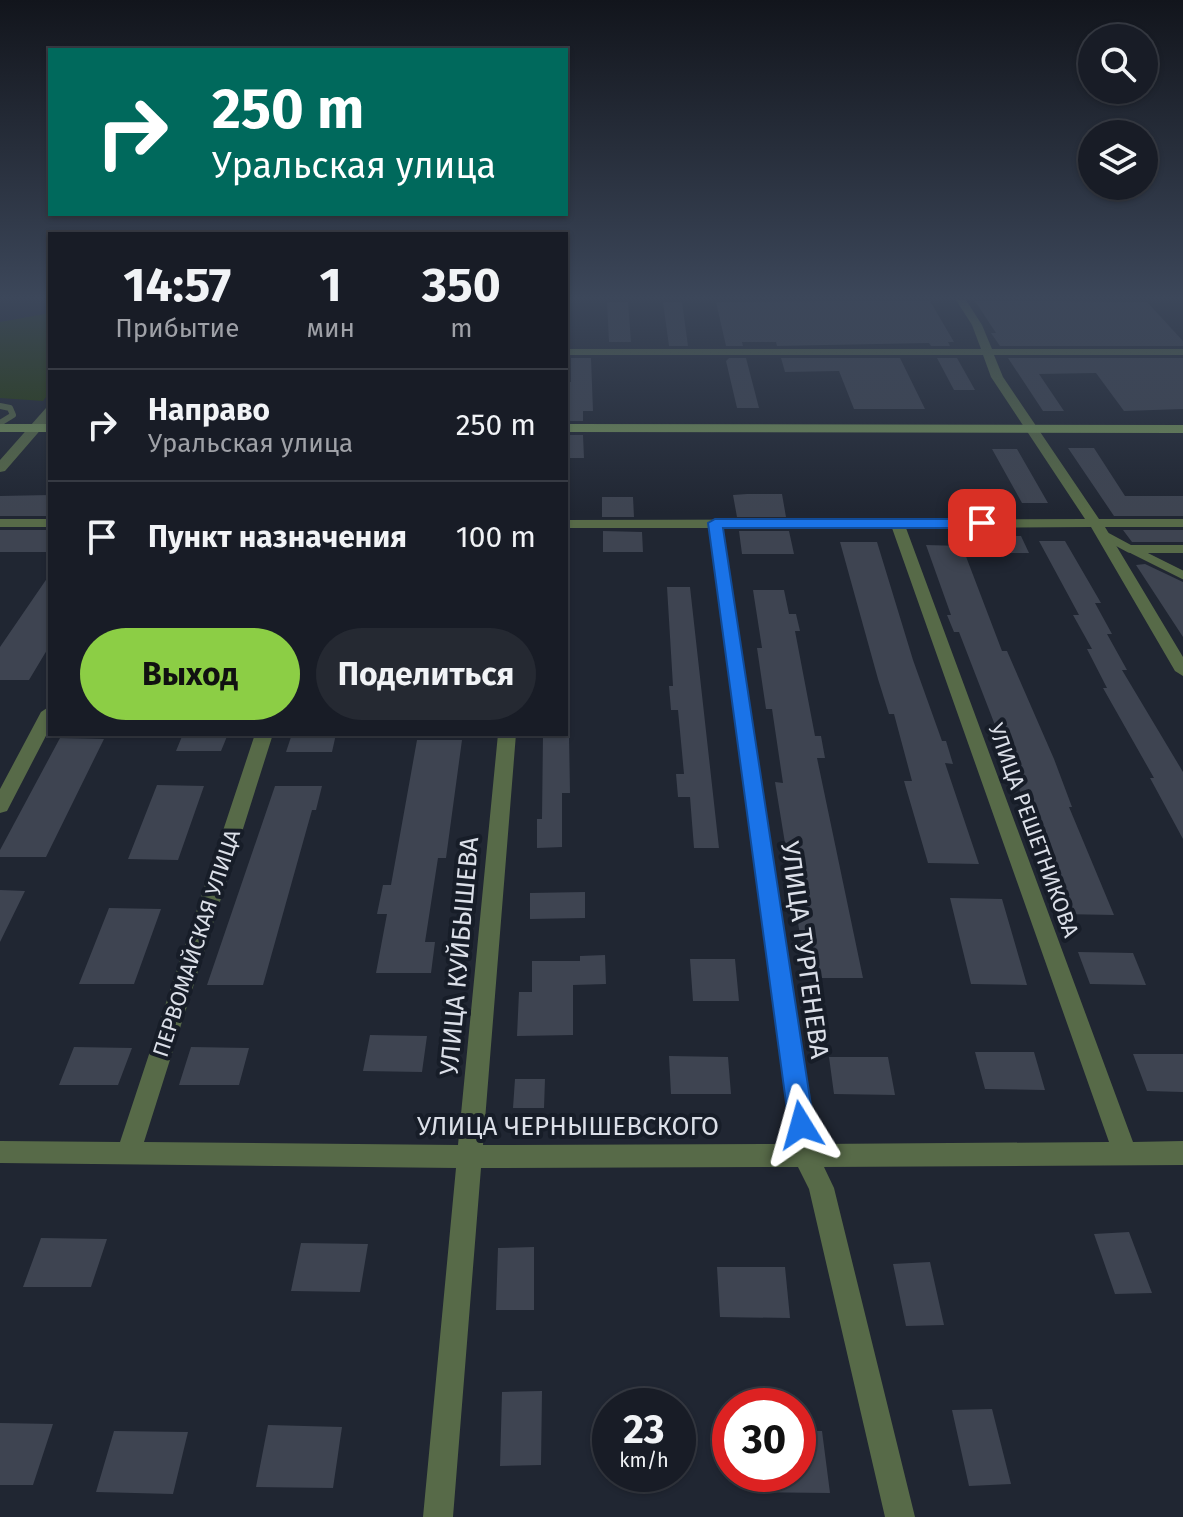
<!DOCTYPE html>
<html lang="ru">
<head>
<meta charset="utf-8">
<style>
	:root { --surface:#181c26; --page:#252932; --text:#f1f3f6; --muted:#9fa1a7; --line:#363a43; --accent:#8cce45 }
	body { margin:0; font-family:"Fira Sans",sans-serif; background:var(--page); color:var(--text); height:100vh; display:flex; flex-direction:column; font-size:30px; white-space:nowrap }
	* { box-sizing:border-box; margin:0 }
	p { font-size:26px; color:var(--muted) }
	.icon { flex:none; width:44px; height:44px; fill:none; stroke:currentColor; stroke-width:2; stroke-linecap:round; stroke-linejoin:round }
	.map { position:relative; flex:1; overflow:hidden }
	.drawer { position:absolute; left:48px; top:232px; width:520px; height:504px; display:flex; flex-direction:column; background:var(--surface); border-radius:0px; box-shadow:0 2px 6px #0004,0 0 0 2px var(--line) }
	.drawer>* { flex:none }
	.banner { position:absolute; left:48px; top:48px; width:520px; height:168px; border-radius:0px; box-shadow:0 2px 6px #0004,0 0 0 2px var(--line); background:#00695c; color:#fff; overflow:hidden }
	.buttons { position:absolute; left:1078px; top:24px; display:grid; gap:16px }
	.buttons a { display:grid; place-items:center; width:80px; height:80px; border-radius:50%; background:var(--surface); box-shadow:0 2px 6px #0004,0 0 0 2px var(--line); font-size:40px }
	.speed { position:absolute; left:592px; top:1388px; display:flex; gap:16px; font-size:40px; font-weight:700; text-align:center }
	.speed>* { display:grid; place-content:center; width:104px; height:104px; border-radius:50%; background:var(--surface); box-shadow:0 2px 6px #0004,0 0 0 2px var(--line); line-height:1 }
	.speed small { font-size:20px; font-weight:400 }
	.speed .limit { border:12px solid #d22; background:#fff; color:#111 }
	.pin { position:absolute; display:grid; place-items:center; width:68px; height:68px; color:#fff; margin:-34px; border-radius:16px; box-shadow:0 4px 12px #0006 }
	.me { position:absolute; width:88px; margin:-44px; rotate:352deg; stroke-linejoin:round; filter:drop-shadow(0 0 6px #0008) }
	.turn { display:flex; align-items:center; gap:28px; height:168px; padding:0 32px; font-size:36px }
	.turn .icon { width:104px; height:104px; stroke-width:2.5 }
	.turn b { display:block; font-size:56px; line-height:68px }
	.eta { display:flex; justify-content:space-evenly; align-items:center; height:136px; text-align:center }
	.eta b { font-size:48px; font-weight:700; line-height:56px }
	.button { display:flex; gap:16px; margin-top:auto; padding:16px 32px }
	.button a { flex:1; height:92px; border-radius:48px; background:var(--accent); color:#111; font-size:32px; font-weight:700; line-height:92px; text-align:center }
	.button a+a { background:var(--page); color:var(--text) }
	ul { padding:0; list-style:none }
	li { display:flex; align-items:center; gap:24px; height:112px; padding:0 32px; border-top:2px solid var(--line) }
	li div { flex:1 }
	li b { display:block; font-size:30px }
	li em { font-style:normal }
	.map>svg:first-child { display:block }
	.green { fill:#263d0a }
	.building { fill:#3e4451 }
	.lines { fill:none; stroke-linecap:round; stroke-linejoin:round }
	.lane-far1 { stroke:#576a48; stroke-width:6 }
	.lane { stroke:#576a48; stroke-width:8 }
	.street { fill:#576a48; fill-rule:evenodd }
	.secondary { fill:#739159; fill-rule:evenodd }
	.route { fill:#1a73e8; stroke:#114b97; stroke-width:2 }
	.labels { text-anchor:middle; stroke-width:8; stroke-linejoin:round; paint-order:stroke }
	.street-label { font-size:22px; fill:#dbdfe8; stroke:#171d28 }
	.near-street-label { font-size:26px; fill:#dbdfe8; stroke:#171d28 }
</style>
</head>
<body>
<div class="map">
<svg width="1183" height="1517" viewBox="0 0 1183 1517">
	<rect width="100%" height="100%" fill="#202632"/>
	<!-- green -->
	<path class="green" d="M 50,313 L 50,392 L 43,401 L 0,398 L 0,322 Z"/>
	<!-- building -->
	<path class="building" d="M 930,301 L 954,342 L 948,342 L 950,346 L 931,346 L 929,343 L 777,346 L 776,342 L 742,342 L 743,346 L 726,346 L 716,302 Z
		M 975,301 L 1147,302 L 1183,341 L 1183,346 L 1000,346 L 991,333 L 996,333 Z
		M 607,302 L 628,302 L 631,342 L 609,342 Z
		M 663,302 L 682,302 L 688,346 L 669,346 Z
		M 571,358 L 591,358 L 593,411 L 583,411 L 583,421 L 566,421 L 566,382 L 571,382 Z
		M 729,358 L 746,358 L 759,408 L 737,408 L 726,361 Z
		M 781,358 L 900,358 L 925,409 L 854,409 L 839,371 L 785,372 Z
		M 937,358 L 957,358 L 975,390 L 954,390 Z
		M 1008,358 L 1183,358 L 1183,409 L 1124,411 L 1096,373 L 1039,374 L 1064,411 L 1043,411 Z
		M 566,435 L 583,435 L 584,458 L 566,458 Z
		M 1068,448 L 1094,448 L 1125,496 L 1183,496 L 1183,516 L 1114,516 Z
		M 992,449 L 1017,449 L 1048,503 L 1022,503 Z
		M 971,493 L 995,493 L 1006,516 L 982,516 Z
		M 747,494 L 782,494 L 786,517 L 737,517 L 733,495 Z
		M 50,495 L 50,516 L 0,516 L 0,496 Z
		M 602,497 L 633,497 L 634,517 L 602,517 Z
		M 0,530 L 50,530 L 50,552 L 0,552 Z
		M 1013,530 L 1016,536 L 1021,536 L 1029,553 L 998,553 L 988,531 Z
		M 1123,530 L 1183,530 L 1183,542 L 1132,542 Z
		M 603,531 L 642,532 L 643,552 L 603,552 Z
		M 739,531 L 789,531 L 794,554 L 742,554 Z
		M 1039,541 L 1065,541 L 1101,603 L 1095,603 L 1112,634 L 1107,634 L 1127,670 L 1122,670 L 1183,772 L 1183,839 L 1150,778 L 1154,778 L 1103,688 L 1107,688 L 1087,649 L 1092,649 L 1073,615 L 1079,615 Z
		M 840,542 L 877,542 L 913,660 L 942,741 L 946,741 L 953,764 L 945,763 L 979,864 L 928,863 L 904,781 L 912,781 L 894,714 L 889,714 L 878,679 Z
		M 926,545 L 962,546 L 1002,651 L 1007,651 L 1054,759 L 1072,807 L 1069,807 L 1114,915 L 1061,914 L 1030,832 L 1033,832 L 1017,782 L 959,632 L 954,632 L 947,615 L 951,615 Z
		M 1145,564 L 1183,582 L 1183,637 L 1136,565 Z
		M 50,574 L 50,645 L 29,680 L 0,680 L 0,647 Z
		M 667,587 L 690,587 L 719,848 L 694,848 L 690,797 L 678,797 L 676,774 L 684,774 L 678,710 L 671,710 L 669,686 L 673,686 Z
		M 753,590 L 784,590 L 789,614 L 796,614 L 800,631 L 795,631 L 815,736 L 821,736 L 825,758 L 817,758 L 863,978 L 807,978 L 775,782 L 783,783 L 772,709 L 766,709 L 757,648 L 762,648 Z
		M 183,734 L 228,734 L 221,751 L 176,751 Z
		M 292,734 L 336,734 L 332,752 L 286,752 Z
		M 543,734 L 569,734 L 570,793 L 562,793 L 562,847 L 537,848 L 537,819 L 542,819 Z
		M 60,738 L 104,739 L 46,857 L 0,857 L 0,850 Z
		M 417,740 L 462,740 L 446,858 L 438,858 L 425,942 L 435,942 L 431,973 L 376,973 L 387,914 L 377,914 L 383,885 L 391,885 Z
		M 157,785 L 204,786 L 178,860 L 128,859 Z
		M 275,786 L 322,786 L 316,810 L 312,810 L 263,985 L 207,985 Z
		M 0,890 L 25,891 L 0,942 Z
		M 585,892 L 585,918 L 530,919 L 530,893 Z
		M 950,898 L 1002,899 L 1027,985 L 971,984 Z
		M 109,908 L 161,909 L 134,984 L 79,984 Z
		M 1078,952 L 1133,953 L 1146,985 L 1090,984 Z
		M 605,955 L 606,984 L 573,985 L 573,1035 L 517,1036 L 519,992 L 532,992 L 532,961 L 580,961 L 580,956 Z
		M 690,959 L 735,959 L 739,1001 L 693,1001 Z
		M 370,1035 L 427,1036 L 422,1072 L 363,1071 Z
		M 74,1047 L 132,1048 L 118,1085 L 59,1085 Z
		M 191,1047 L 249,1048 L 239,1085 L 179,1085 Z
		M 975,1052 L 1034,1052 L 1045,1090 L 985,1089 Z
		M 1133,1054 L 1183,1054 L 1183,1092 L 1147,1091 Z
		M 669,1056 L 728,1057 L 731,1094 L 671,1094 Z
		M 829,1057 L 888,1057 L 895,1095 L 834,1094 Z
		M 515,1079 L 545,1079 L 544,1108 L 513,1108 Z
		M 1129,1232 L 1152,1293 L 1115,1294 L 1094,1234 Z
		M 41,1238 L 107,1239 L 91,1287 L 23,1287 Z
		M 301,1243 L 368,1244 L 360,1292 L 291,1291 Z
		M 534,1247 L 534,1310 L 496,1310 L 498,1248 Z
		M 930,1262 L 944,1325 L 906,1326 L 893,1264 Z
		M 717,1267 L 785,1267 L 790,1318 L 720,1317 Z
		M 542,1391 L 541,1465 L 500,1466 L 502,1392 Z
		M 992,1409 L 1011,1484 L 969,1486 L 952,1410 Z
		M 0,1423 L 53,1424 L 33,1485 L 0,1485 Z
		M 268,1425 L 342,1427 L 333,1488 L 256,1487 Z
		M 114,1431 L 188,1432 L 173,1494 L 96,1492 Z
		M 798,1431 L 822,1431 L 830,1493 L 752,1492 L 751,1474 L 798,1474 Z"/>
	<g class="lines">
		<!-- lane-far1 -->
		<path class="lane-far1" d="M 0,406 L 10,408 L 13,415 L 0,423"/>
		<!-- lane -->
		<path class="lane" d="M 1104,535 L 1130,549 L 1183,549
			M 1133,550 L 1183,575"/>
		<!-- street -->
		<path class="street" d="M 956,300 L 966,300 L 982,325 L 992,349 L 1183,349 L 1183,355 L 994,355 L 1003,377 L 1099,519 L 1183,519 L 1183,527 L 1105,527 L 1183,657 L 1183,676 L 1175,671 L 1091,527 L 906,528 L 1133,1142 L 1183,1141 L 1183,1165 L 824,1167 L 834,1188 L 915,1517 L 885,1517 L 809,1189 L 798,1167 L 481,1168 L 453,1517 L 423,1517 L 456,1168 L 0,1163 L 0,1141 L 120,1142 L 255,734 L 273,734 L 144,1142 L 458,1145 L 498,734 L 516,734 L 483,1145 L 792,1144 L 709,528 L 566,528 L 566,520 L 1085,519 L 991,377 L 983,355 L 566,355 L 566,349 L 981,349 L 972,325 ZM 723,528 L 892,528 L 1109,1142 L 816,1144 Z
			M 50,407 L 50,419 L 5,471 L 0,472 L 0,460 L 46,408 Z
			M 0,519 L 50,519 L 50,527 L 0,527 Z
			M 50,706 L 50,728 L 7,811 L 0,813 L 0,789 L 41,712 Z"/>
		<!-- secondary -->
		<path class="secondary" d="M 0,424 L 50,424 L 50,432 L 0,432 Z
			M 566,424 L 1183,425 L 1183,433 L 566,432 Z"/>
	</g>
	<!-- sky -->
	<linearGradient id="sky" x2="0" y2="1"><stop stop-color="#12151c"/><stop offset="0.58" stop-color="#3c475a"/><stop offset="1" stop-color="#3c475a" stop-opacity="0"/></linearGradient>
	<rect width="1183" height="513" fill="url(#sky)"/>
	<!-- route -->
	<path class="route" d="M 715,519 L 982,519 L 989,523 L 982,528 L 723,528 L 814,1125 L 810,1133 L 801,1136 L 793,1133 L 789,1125 L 708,523 Z"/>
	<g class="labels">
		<!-- street labels -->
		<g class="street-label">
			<text transform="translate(1034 830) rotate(70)" y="8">УЛИЦА РЕШЕТНИКОВА</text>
			<text transform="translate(196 943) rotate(-72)" y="8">ПЕРВОМАЙСКАЯ УЛИЦА</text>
		</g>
		<!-- near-street labels -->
		<g class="near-street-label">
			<text transform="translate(805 950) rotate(82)" y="9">УЛИЦА ТУРГЕНЕВА</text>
			<text transform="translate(459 956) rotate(-85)" y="9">УЛИЦА КУЙБЫШЕВА</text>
			<text x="568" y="1135">УЛИЦА ЧЕРНЫШЕВСКОГО</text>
		</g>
	</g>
</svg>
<div class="buttons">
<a><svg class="icon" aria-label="search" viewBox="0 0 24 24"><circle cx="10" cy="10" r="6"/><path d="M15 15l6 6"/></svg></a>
<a><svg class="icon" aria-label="layers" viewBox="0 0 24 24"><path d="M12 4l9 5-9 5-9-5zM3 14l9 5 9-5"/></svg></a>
</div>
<div class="speed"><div>23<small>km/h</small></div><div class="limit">30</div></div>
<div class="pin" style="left:982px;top:523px;background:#d93025"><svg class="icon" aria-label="arrive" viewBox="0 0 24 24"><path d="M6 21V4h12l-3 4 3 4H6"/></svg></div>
<svg class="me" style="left:801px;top:1125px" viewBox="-20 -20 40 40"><path d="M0-17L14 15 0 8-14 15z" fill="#1a73e8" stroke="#fff" stroke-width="4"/></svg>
<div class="banner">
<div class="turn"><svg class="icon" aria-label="right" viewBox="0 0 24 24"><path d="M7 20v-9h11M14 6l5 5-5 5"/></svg><div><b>250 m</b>Уральская улица</div></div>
</div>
<section class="drawer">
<div class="eta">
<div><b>14:57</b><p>Прибытие</p></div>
<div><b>1</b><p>мин</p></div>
<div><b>350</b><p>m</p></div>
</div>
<ul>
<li><svg class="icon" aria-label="right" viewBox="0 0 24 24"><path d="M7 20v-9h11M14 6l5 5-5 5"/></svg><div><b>Направо</b><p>Уральская улица</p></div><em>250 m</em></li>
<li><svg class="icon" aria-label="arrive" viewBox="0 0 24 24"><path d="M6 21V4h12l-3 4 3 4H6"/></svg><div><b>Пункт назначения</b></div><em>100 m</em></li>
</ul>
<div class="button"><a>Выход</a><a>Поделиться</a></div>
</section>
</div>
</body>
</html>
